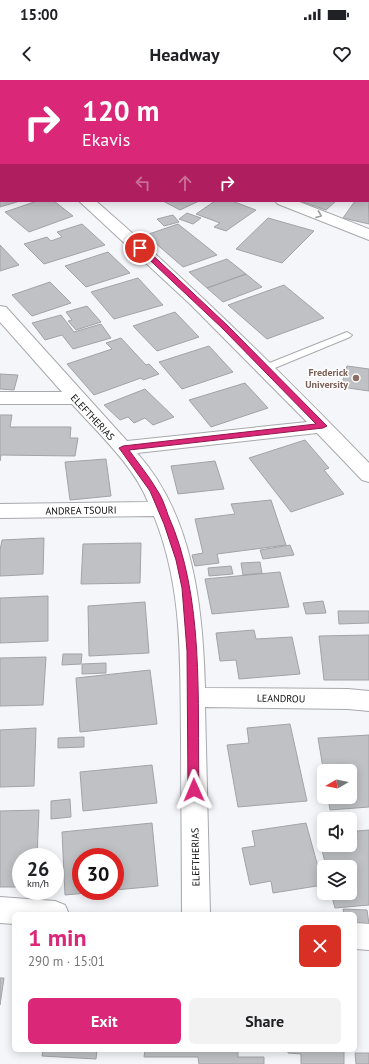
<!DOCTYPE html>
<html lang="en">
<head>
<meta charset="utf-8">
<style>
	:root { --surface:#fff; --page:#f2f2f2; --text:#202124; --muted:#757577; --accent:#db2777 }
	body { margin:0; font-family:"PT Sans",sans-serif; background:var(--page); color:var(--text); height:100vh; display:flex; flex-direction:column; font-size:15px; white-space:nowrap }
	* { box-sizing:border-box; margin:0 }
	p { font-size:13px; color:var(--muted) }
	.icon { flex:none; width:22px; height:22px; fill:none; stroke:currentColor; stroke-width:2; stroke-linecap:round; stroke-linejoin:round }
	.map { position:relative; flex:1; overflow:hidden }
	.side { position:absolute; left:12px; top:832px; width:345px; height:140px; display:flex; flex-direction:column; background:var(--surface); border-radius:6px; box-shadow:0 2px 10px #0003 }
	.side>* { flex:none }
	.top-card { position:absolute; left:0px; top:0px; width:369px; height:122px; box-shadow:0 2px 10px #0003; background:#db2777; color:#fff; overflow:hidden }
	.needle { width:26px; rotate:261deg }
	.tools { position:absolute; left:317px; top:684px; display:grid; gap:8px }
	.tools a { display:grid; place-items:center; width:40px; height:40px; border-radius:6px; background:var(--surface); box-shadow:0 2px 10px #0003; font-size:20px }
	.speed { position:absolute; left:12px; top:768px; display:flex; gap:8px; font-size:20px; font-weight:700; text-align:center }
	.speed>* { display:grid; place-content:center; width:52px; height:52px; border-radius:50%; background:var(--surface); box-shadow:0 2px 10px #0003; line-height:1 }
	.speed small { font-size:10px; font-weight:400 }
	.speed .limit { border:6px solid #d22; background:#fff; color:#111 }
	.pin { position:absolute; display:grid; place-items:center; width:34px; height:34px; color:#fff; margin:-17px; border:2px solid #fff; border-radius:50%; box-shadow:0 1px 4px #0007 }
	.me { position:absolute; width:44px; margin:-22px; rotate:359deg; stroke-linejoin:round; filter:drop-shadow(0 0 3px #0008) }
	.turn { display:flex; align-items:center; gap:14px; height:84px; padding:0 16px; font-size:18px }
	.turn .icon { width:52px; height:52px; stroke-width:2.5 }
	.turn b { display:block; font-size:28px; line-height:34px }
	.lanes { display:flex; align-items:center; height:38px; padding:0 16px; background:#0003; justify-content:center; gap:20px; direction:ltr }
	.lanes .off { opacity:.35 }
	.round { display:grid; place-items:center; flex:none; width:42px; height:42px; border-radius:6px; background:var(--page) }
	.head { display:flex; align-items:center; justify-content:space-between; height:68px; padding:0 16px }
	h1 { font-size:24px; font-weight:600; line-height:30px; color:var(--accent) }
	.button { display:flex; gap:8px; margin-top:auto; padding:8px 16px }
	.button a { flex:1; height:46px; border-radius:6px; background:var(--accent); color:#fff; font-size:16px; font-weight:600; line-height:46px; text-align:center }
	.button a+a { background:var(--page); color:var(--text) }
	.status { display:flex; justify-content:space-between; align-items:center; height:28px; padding:0 20px; background:var(--surface); direction:ltr }
	.status svg { height:11px; fill:currentColor }
	header { display:flex; justify-content:space-between; align-items:center; height:52px; padding:0 16px; background:var(--surface); font-size:18px; font-weight:600 }
	.map>svg:first-child { display:block }
	.building { fill:#c0c1c5; stroke:#a2a3a7 }
	.lines { fill:none; stroke-linecap:round; stroke-linejoin:round }
	.service-casing { stroke:#a8a9ad; stroke-width:2 }
	.minor-casing { stroke:#a8a9ad; stroke-width:2 }
	.service { fill:#fff; fill-rule:evenodd }
	.minor { fill:#fff; fill-rule:evenodd }
	.oneway { stroke:#9e9e9f }
	.route { fill:#db2777; stroke:#8e194d }
	.education-dot { fill:#8d6e63; stroke:#fff; stroke-width:1.5 }
	.labels { text-anchor:middle; stroke-width:3; stroke-linejoin:round; paint-order:stroke }
	.education-label { font-size:10px; font-weight:bold; fill:#785e54; stroke:#fff; text-anchor:end }
	.street-label { font-size:10px; fill:#0d0d0e; stroke:#fff }
</style>
</head>
<body>
<div class="status"><b>15:00</b><svg viewBox="0 0 49 12"><path d="M0 12V9h3v3zM5 12V6h3v6zM10 12V3h3v9zM15 12V0h3v12zM26 1h20v11H26zM47 4h2v5h-2z"/></svg></div>
<header><svg class="icon" aria-label="back" viewBox="0 0 24 24"><path d="M15 5l-7 7 7 7"/></svg>Headway<svg class="icon" aria-label="heart" viewBox="0 0 24 24"><path d="M12 20l-8-8c-3-5 5-10 8-4 3-6 11-1 8 4z"/></svg></header>
<div class="map">
<svg width="369" height="984" viewBox="0 0 369 984">
	<rect width="100%" height="100%" fill="#f5f6fa"/>
	<!-- building -->
	<path class="building" d="M 2,0 L 43,0 L 44,1 L 1,1 L 1,7 L 0,1 Z
		M 81,0 L 130,0 L 131,1 L 82,1 Z
		M 277,0 L 326,0 L 324,1 Z
		M 0,105 L 1,121 L 20,121 L 0,127 Z
		M 368,110 L 369,144 L 343,138 L 355,121 L 368,121 Z
		M 37,121 L 54,121 L 73,136 L 29,152 L 5,132 Z
		M 163,121 L 199,121 L 180,130 Z
		M 215,121 L 232,121 L 256,130 L 226,151 L 214,147 L 220,143 L 196,134 Z
		M 300,121 L 336,121 L 326,130 Z
		M 187,133 L 201,138 L 193,144 L 179,139 Z
		M 173,135 L 179,142 L 164,146 L 157,139 Z
		M 268,138 L 314,151 L 282,183 L 236,169 Z
		M 82,144 L 105,165 L 44,184 L 24,164 L 47,157 L 51,161 L 62,157 L 57,152 Z
		M 178,144 L 217,175 L 183,187 L 146,155 Z
		M 0,165 L 19,185 L 0,191 Z
		M 108,172 L 130,193 L 86,207 L 65,186 Z
		M 227,179 L 246,194 L 207,208 L 189,192 Z
		M 246,194 L 262,207 L 223,222 L 207,208 Z
		M 138,198 L 163,225 L 114,239 L 91,212 Z
		M 50,202 L 71,223 L 32,236 L 12,215 Z
		M 284,205 L 324,238 L 267,259 L 228,225 Z
		M 87,226 L 101,242 L 76,250 L 68,241 L 72,240 L 66,232 Z
		M 175,232 L 199,257 L 157,271 L 133,246 Z
		M 61,235 L 74,252 L 101,244 L 111,258 L 73,269 L 62,255 L 45,260 L 32,243 Z
		M 121,258 L 146,285 L 149,284 L 159,294 L 143,300 L 141,298 L 94,315 L 67,284 L 112,269 L 106,263 Z
		M 209,266 L 233,292 L 182,309 L 159,282 Z
		M 347,286 L 369,289 L 369,311 L 341,307 Z
		M 0,294 L 18,295 L 14,310 L 0,309 Z
		M 245,303 L 268,328 L 211,347 L 189,320 Z
		M 145,309 L 174,337 L 153,345 L 145,338 L 134,343 L 128,337 L 120,340 L 104,325 Z
		M 0,335 L 12,335 L 10,347 L 71,347 L 70,358 L 78,358 L 75,376 L 1,375 L 0,381 Z
		M 305,360 L 329,388 L 324,390 L 344,414 L 291,432 L 249,378 Z
		M 106,379 L 111,416 L 70,420 L 65,382 Z
		M 215,381 L 224,409 L 178,414 L 171,386 Z
		M 271,420 L 286,465 L 217,474 L 219,483 L 195,486 L 192,475 L 203,473 L 195,439 L 235,434 L 231,424 Z
		M 44,458 L 43,494 L 0,496 L 0,470 L 2,460 Z
		M 141,463 L 140,503 L 81,504 L 83,464 Z
		M 290,465 L 294,475 L 263,479 L 260,470 Z
		M 260,482 L 262,493 L 243,495 L 241,483 Z
		M 231,486 L 233,494 L 209,496 L 208,488 Z
		M 280,492 L 289,527 L 212,534 L 205,499 Z
		M 48,516 L 48,561 L 0,563 L 0,518 Z
		M 323,521 L 326,533 L 306,534 L 303,523 Z
		M 145,522 L 149,573 L 89,576 L 88,526 Z
		M 338,531 L 369,531 L 369,543 L 339,544 Z
		M 254,550 L 256,559 L 292,557 L 300,594 L 239,599 L 236,580 L 220,581 L 216,553 Z
		M 369,555 L 369,600 L 324,600 L 319,556 Z
		M 63,574 L 82,574 L 81,584 L 62,585 Z
		M 46,577 L 43,625 L 0,626 L 0,578 Z
		M 106,583 L 106,593 L 82,594 L 82,584 Z
		M 150,590 L 157,644 L 80,652 L 76,598 Z
		M 290,644 L 307,721 L 238,727 L 227,665 L 249,663 L 247,648 Z
		M 36,648 L 34,706 L 0,707 L 0,650 Z
		M 369,655 L 369,727 L 330,730 L 328,717 L 350,717 L 350,691 L 324,691 L 324,694 L 318,658 Z
		M 84,657 L 84,667 L 58,668 L 58,658 Z
		M 152,685 L 157,723 L 83,731 L 80,692 Z
		M 70,719 L 71,737 L 51,739 L 51,721 Z
		M 39,730 L 37,777 L 21,777 L 21,807 L 0,807 L 0,731 Z
		M 152,743 L 158,806 L 115,810 L 115,777 L 81,777 L 81,811 L 108,811 L 65,815 L 62,752 Z
		M 306,743 L 323,805 L 273,813 L 271,801 L 250,805 L 242,768 L 255,766 L 252,751 Z
		M 369,750 L 369,825 L 335,828 L 331,813 L 350,813 L 350,787 L 326,787 L 319,757 L 324,756 L 324,765 L 350,765 L 350,753 L 357,753 L 357,751 Z
		M 343,829 L 367,830 L 369,844 L 355,844 L 355,834 L 344,834 Z
		M 0,898 L 4,898 L 0,925 Z
		M 43,970 L 97,970 L 96,979 L 42,976 Z
		M 145,970 L 238,970 L 238,977 L 264,977 L 264,984 L 199,984 L 198,977 L 144,977 Z
		M 288,970 L 344,970 L 344,984 L 301,984 L 301,974 L 288,973 Z
		M 355,973 L 369,973 L 369,984 L 356,984 Z"/>
	<g class="lines">
		<!-- service casing -->
		<g class="service-casing">
			<path id="service" d="M 347,252 L 352,255 L 350,257 L 270,290 L 262,290 L 261,288 L 262,286 Z"/>
		</g>
		<!-- minor casing -->
		<g class="minor-casing">
			<path id="minor" d="M 54,0 L 68,0 L 69,1 L 55,1 Z
				M 248,0 L 264,0 L 265,1 L 249,1 Z
				M 368,35 L 369,35 L 369,43 L 368,43 Z
				M 0,41 L 1,41 L 1,50 L 0,50 Z
				M 79,121 L 96,121 C 191,204 281,292 369,383 L 369,402 L 362,400 L 317,353 L 137,373 C 193,435 203,527 205,608 L 348,609 L 369,611 L 369,631 L 348,629 L 205,627 L 210,834 L 182,834 C 182,774 181,714 181,655 C 180,579 183,508 154,436 L 0,438 L 0,424 L 148,422 C 134,386 98,353 72,324 L 0,324 L 0,312 L 62,312 L 0,242 L 0,226 L 6,227 L 127,361 L 307,342 L 190,224 Z
				M 275,121 L 297,121 L 369,149 L 369,160 L 278,124 Z
				M 0,817 L 55,821 L 65,825 L 69,834 L 14,834 L 14,844 L 0,843 Z
				M 355,843 L 369,844 L 369,870 L 355,869 Z"/>
		</g>
		<!-- service -->
		<use href="#service" class="service"/>
		<!-- minor -->
		<use href="#minor" class="minor"/>
	</g>
	<!-- one-way arrows -->
	<defs><path id="oneway-chevron" d="M-2-3.5L2.5 0L-2 3.5" fill="none" stroke-width="1.6" stroke-linecap="round" stroke-linejoin="round"/></defs>
	<use class="oneway" href="#oneway-chevron" transform="translate(319 135) rotate(21)"/>
	<!-- route -->
	<path class="route" d="M 138,166 L 143,166 L 227,245 L 327,346 L 323,348 L 129,370 C 138,383 149,396 157,410 C 162,417 165,426 168,435 C 205,517 197,621 199,710 L 198,713 L 194,714 L 190,713 L 188,710 L 187,571 L 182,508 L 176,480 L 164,444 L 150,411 L 119,368 L 123,366 L 316,344 L 222,248 L 138,169 Z"/>
	<!-- markers -->
	<circle class="education-dot" cx="356" cy="298" r="4"/>
	<g class="labels">
		<!-- education labels -->
		<g class="education-label">
			<text x="348" y="296">Frederick<tspan x="348" dy="12">University</tspan></text>
		</g>
		<!-- street labels -->
		<g class="street-label">
			<text transform="translate(93 337) rotate(47)" y="4">ELEFTHERIAS</text>
			<text transform="translate(81 430) rotate(-1)" y="4">ANDREA TSOURI</text>
			<text transform="translate(281 618) rotate(1)" y="4">LEANDROU</text>
			<text transform="translate(195 777) rotate(-91)" y="4">ELEFTHERIAS</text>
		</g>
	</g>
</svg>
<div class="tools">
<a><svg class="needle" viewBox="-14 -14 28 28"><path d="M0-13l5 13h-10z" fill="#e53935"/><path d="M0 13l5-13h-10z" fill="#757577"/></svg></a>
<a><svg class="icon" aria-label="sound" viewBox="0 0 24 24"><path d="M4 9h4l5-4v14l-5-4H4zM17 9q2 3 0 6"/></svg></a>
<a><svg class="icon" aria-label="layers" viewBox="0 0 24 24"><path d="M12 4l9 5-9 5-9-5zM3 14l9 5 9-5"/></svg></a>
</div>
<div class="speed"><div>26<small>km/h</small></div><div class="limit">30</div></div>
<div class="pin" style="left:140px;top:168px;background:#d93025"><svg class="icon" aria-label="arrive" viewBox="0 0 24 24"><path d="M6 21V4h12l-3 4 3 4H6"/></svg></div>
<svg class="me" style="left:194px;top:710px" viewBox="-20 -20 40 40"><path d="M0-17L14 15 0 8-14 15z" fill="#db2777" stroke="#fff" stroke-width="4"/></svg>
<div class="top-card">
<div class="turn"><svg class="icon" aria-label="right" viewBox="0 0 24 24"><path d="M7 20v-9h11M14 6l5 5-5 5"/></svg><div><b>120 m</b>Ekavis</div></div>
<div class="lanes"><svg class="icon off" aria-label="left" viewBox="0 0 24 24"><path d="M17 20v-9H6M10 6l-5 5 5 5"/></svg><svg class="icon off" aria-label="ahead" viewBox="0 0 24 24"><path d="M12 20V5M6 11l6-6 6 6"/></svg><svg class="icon" aria-label="right" viewBox="0 0 24 24"><path d="M7 20v-9h11M14 6l5 5-5 5"/></svg></div>
</div>
<section class="side">
<div class="head"><div><h1>1 min</h1><p>290 m · 15:01</p></div><a class="round" style="background:#d93025;color:#fff"><svg class="icon" aria-label="close" viewBox="0 0 24 24"><path d="M6 6l12 12M18 6L6 18"/></svg></a></div>
<div class="button"><a>Exit</a><a>Share</a></div>
</section>
</div>
</body>
</html>
